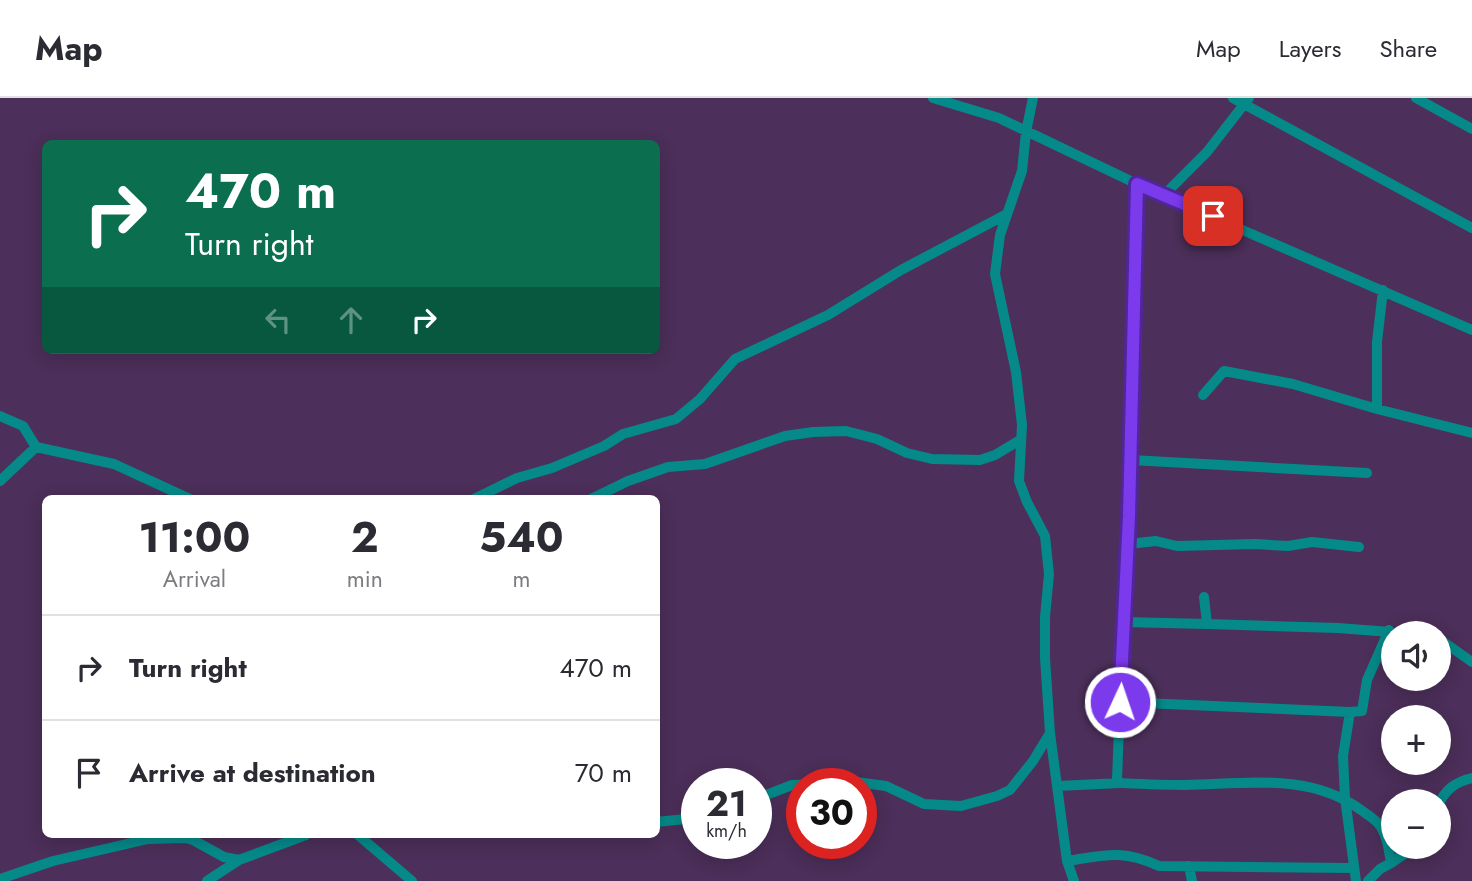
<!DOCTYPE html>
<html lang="en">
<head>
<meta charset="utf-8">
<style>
	:root { --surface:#fff; --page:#f2f2f3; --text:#2b2b33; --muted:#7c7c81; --line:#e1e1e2 }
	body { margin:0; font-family:Jost,sans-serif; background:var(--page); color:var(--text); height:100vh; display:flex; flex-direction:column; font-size:26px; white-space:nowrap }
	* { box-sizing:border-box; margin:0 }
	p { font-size:23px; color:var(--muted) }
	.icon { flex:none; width:38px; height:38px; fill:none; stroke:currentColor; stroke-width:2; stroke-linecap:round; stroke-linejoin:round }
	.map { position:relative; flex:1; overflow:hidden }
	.drawer { position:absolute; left:42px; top:397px; width:618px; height:343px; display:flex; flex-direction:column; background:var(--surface); border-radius:10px; box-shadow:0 4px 18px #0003 }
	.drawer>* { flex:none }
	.top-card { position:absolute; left:42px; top:42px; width:618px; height:214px; border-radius:10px; box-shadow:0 4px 18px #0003; background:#0b6e4f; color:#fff; overflow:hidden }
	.fabs { position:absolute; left:1381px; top:523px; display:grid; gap:14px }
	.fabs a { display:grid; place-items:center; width:70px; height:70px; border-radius:50%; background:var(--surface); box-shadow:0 4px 18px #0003; font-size:35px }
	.speed { position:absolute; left:681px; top:670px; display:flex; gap:14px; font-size:35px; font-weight:700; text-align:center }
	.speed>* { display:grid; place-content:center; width:91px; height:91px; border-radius:50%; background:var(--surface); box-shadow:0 4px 18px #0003; line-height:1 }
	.speed small { font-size:18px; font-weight:400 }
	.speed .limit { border:10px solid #d22; background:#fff; color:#111 }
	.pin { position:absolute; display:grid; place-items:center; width:60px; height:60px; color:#fff; margin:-30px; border-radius:14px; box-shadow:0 4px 10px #0006 }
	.me { position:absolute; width:77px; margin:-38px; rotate:3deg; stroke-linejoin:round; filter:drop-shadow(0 0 5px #0008) }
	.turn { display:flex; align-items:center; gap:24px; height:147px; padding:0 28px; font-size:32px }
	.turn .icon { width:91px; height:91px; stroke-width:2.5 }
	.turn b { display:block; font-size:49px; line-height:60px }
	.lanes { display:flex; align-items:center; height:66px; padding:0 28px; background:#0003; justify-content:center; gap:35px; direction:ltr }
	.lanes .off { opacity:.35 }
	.eta { display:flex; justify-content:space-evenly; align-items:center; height:119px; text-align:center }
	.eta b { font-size:42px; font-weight:700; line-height:49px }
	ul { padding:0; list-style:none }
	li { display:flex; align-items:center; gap:21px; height:105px; padding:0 28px; border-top:2px solid var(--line) }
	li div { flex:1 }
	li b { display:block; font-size:26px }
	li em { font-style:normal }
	header { display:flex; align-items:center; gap:42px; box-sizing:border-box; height:98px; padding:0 35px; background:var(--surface); border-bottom:2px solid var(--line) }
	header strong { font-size:33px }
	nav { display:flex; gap:38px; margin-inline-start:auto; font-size:24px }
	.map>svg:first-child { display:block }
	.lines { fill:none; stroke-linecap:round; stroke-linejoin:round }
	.minor { stroke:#058a89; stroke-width:10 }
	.route-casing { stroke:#51269a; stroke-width:18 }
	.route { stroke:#7c3aed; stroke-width:12 }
</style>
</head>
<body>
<header>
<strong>Map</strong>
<nav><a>Map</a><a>Layers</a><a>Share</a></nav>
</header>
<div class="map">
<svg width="1472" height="783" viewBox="0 0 1472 783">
	<rect width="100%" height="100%" fill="#4c2f5a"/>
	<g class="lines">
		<!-- minor -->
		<path class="minor" d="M 933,0 L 999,20 L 1137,86 L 1472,232
			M 1233,0 L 1472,130
			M 1416,0 L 1472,31
			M 1164,97 L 1207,54 L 1249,0
			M 1203,297 L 1224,273 L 1293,286 L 1377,311 L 1472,335
			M 1377,311 L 1377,244 L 1383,192
			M 0,318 L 23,328 L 36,349 L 114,366 L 190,401
			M 1131,362 L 1367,375
			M 0,383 L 36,349
			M 474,401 L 517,380 L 552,370 L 604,348 L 623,336 L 676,321 L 700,301 L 735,261 L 828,217 L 901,172 L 1007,116
			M 591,401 L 628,383 L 668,369 L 705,366 L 785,338 L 813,334 L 846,333 L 877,341 L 907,355 L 932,361 L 980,362 L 995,357 L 1020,342
			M 1128,446 L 1156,443 L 1177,448 L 1255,446 L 1288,448 L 1312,444 L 1359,449
			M 1204,499 L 1207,526 L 1338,530 L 1416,536
			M 1124,524 L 1129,418 L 1137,86
			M 1438,540 L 1472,564
			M 1120,604 L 1124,524 L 1207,526
			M 1350,614 L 1362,613 L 1367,582 L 1389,532
			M 1050,635 L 1067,763 L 1074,783
			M 824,686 L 856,684 L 886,688 L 924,706 L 961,708 L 997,698 L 1010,692 L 1033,663 L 1050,635 L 1045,560 L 1045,519 L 1049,476 L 1045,438 L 1027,404 L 1019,383 L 1022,327 L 1016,274 L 995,176 L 1000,137 L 1022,73 L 1026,34 L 1033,0
			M 1058,688 L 1120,685
			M 756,701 L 792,687 L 820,686
			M 1438,707 C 1446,691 1455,684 1472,680
			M 656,724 L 696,720
			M 358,737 L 412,783
			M 1067,763 C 1105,757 1123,751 1159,768 L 1354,770
			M 1189,768 L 1192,783
			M 0,781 L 53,763 L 148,741 L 185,740 L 193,742 L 224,759 L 239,762 L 306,737
			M 207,783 L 239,762
			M 1356,783 L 1345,700 L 1343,658 L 1350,614 L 1120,604 L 1117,682 L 1120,685 C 1142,686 1163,687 1185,687 C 1245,686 1309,674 1361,712 C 1368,717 1377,722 1381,729 C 1388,740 1389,753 1391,765 L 1415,749
			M 1368,783 L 1380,771 L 1391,765"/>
	</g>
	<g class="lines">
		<!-- route casing -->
		<g class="route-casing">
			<path id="route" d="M 1120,604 L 1129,418 L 1137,86 L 1213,118"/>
		</g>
		<!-- route -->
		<use href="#route" class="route"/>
	</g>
</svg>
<div class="fabs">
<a><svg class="icon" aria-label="sound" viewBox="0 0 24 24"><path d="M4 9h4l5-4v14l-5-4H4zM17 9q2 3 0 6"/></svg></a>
<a>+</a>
<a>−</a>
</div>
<div class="speed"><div>21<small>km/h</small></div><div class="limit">30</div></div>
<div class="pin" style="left:1213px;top:118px;background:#d93025"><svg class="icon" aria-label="arrive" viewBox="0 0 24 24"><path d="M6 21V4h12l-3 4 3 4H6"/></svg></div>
<svg class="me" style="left:1120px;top:604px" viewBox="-20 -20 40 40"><circle r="17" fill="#7c3aed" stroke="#fff" stroke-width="3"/><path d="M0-11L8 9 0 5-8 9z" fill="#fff"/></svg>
<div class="top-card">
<div class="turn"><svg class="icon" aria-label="right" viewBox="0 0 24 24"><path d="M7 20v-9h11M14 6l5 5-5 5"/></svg><div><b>470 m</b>Turn right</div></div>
<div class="lanes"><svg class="icon off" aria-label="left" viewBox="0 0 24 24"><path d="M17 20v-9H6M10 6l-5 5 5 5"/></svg><svg class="icon off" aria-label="ahead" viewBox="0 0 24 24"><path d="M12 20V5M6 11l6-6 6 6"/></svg><svg class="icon" aria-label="right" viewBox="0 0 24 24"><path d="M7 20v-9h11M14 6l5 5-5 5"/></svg></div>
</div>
<section class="drawer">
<div class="eta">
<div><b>11:00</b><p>Arrival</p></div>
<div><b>2</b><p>min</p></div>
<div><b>540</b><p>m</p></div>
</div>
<ul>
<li><svg class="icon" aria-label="right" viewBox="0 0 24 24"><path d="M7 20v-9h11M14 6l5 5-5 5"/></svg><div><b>Turn right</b></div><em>470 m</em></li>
<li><svg class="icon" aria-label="arrive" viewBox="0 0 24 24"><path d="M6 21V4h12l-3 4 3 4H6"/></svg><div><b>Arrive at destination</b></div><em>70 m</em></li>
</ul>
</section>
</div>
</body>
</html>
